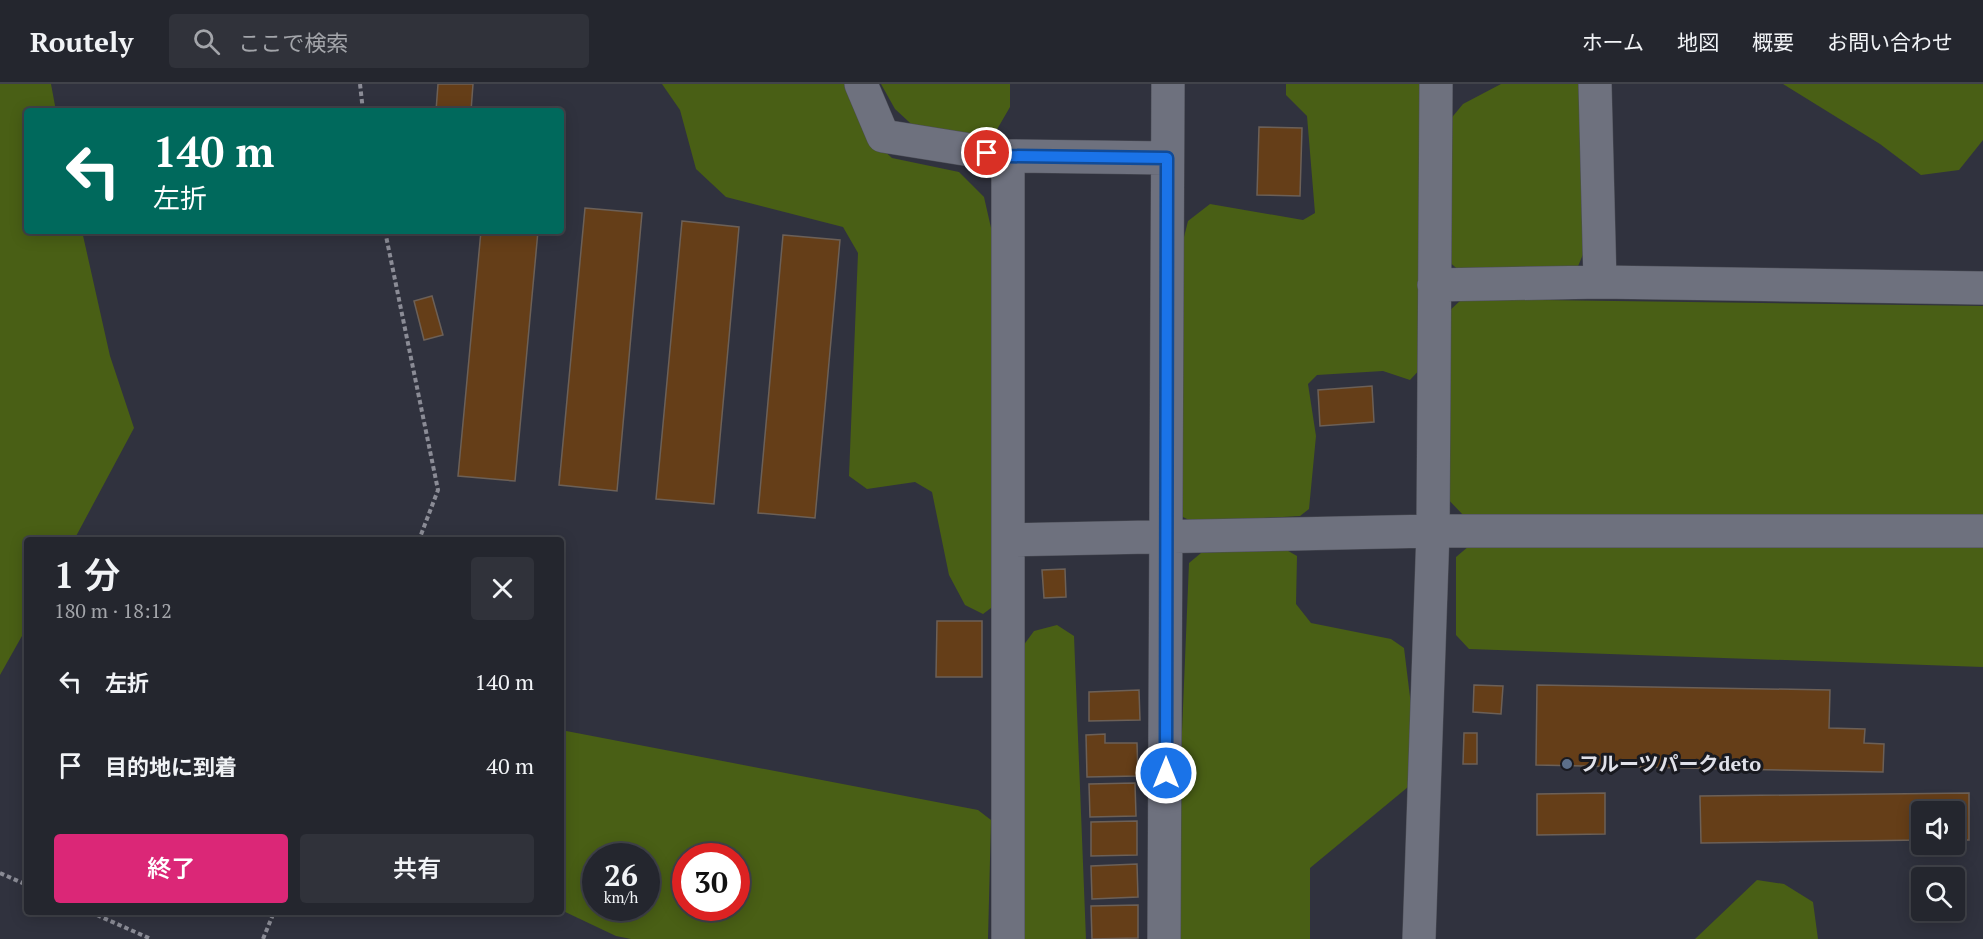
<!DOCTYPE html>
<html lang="ja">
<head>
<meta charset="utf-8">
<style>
	:root { --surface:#24262e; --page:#30323a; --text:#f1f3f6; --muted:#a3a5aa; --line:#41434a; --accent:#db2777 }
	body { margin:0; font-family:"PT Serif","Noto Sans JP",serif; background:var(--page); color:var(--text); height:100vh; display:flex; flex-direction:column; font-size:22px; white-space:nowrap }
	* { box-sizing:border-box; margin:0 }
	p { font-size:20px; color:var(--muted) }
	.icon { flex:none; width:33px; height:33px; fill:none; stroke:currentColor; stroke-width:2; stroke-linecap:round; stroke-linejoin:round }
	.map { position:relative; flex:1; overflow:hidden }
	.drawer { position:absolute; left:24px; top:453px; width:540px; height:378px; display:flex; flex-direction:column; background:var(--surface); border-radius:6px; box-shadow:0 3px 15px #0003,0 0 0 2px var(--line) }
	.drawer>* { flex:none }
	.guide { position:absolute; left:24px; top:24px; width:540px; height:126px; border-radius:6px; box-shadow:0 3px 15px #0003,0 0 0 2px var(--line); background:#00695c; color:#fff; overflow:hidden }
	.controls { position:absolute; left:1911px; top:717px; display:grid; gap:12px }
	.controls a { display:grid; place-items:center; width:54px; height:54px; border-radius:6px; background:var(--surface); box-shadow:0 3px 15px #0003,0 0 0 2px var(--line); font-size:30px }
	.speed { position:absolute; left:582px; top:759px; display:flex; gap:12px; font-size:30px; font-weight:700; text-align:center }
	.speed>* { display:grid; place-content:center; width:78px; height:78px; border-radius:50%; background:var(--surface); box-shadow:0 3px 15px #0003,0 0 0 2px var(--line); line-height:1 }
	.speed small { font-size:15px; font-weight:400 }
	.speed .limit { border:9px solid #d22; background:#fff; color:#111 }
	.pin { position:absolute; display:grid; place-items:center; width:51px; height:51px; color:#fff; margin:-26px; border:3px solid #fff; border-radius:50%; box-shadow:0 2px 6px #0007 }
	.me { position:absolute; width:66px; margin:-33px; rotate:0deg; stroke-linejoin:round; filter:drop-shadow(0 0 4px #0008) }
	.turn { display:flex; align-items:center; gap:21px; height:126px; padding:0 30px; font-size:27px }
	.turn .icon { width:78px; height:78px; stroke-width:2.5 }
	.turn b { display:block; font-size:42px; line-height:51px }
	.round { display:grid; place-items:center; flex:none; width:63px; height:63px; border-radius:6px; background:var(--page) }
	.summary { display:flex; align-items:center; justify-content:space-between; height:102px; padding:0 30px }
	h1 { font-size:36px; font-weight:600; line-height:45px }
	.button { display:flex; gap:12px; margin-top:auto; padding:12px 30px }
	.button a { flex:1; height:69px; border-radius:6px; background:var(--accent); color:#fff; font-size:24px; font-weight:600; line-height:69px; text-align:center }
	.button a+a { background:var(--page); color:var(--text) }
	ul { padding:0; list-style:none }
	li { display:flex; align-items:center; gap:18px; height:84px; padding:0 30px }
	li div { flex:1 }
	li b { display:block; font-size:22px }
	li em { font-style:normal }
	header { display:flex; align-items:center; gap:36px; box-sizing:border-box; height:84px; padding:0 30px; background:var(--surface); border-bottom:2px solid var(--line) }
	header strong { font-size:28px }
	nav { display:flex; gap:33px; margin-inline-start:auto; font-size:21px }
	.search { width:420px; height:54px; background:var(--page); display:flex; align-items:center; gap:15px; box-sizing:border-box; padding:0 21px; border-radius:6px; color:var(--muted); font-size:22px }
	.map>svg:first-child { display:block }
	.green { fill:#495f15; fill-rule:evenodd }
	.building { fill:#653e18; stroke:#6c6057; stroke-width:1.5 }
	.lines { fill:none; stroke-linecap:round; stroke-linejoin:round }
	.minor-casing { stroke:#4c4e57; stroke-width:34 }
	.path { stroke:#8b8c96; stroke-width:4; stroke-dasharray:4.5 3; stroke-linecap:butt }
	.minor { stroke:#6e717e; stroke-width:33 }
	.route-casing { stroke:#114b97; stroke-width:15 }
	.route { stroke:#1a73e8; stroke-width:10 }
	.service-dot { fill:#5c6f8a; stroke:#191a20; stroke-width:2 }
	.labels { text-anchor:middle; stroke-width:6; stroke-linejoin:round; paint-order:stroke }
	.poi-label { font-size:20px; font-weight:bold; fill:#e0e1e9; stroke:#191a20; text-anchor:start }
</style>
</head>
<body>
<header>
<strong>Routely</strong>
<div class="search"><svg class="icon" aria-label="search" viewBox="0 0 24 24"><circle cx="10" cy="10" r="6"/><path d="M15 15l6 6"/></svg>ここで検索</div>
<nav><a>ホーム</a><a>地図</a><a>概要</a><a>お問い合わせ</a></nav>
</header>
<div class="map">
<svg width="1983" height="855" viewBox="0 0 1983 855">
	<rect width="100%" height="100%" fill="#30323e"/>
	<!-- green -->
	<path class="green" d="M 0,0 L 51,0 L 56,27 L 27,27 L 27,147 L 82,147 L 110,272 L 134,344 L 74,456 L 27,456 L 27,543 L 0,591 Z
		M 662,0 L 851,0 L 869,53 L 892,74 L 959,88 L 984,113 L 994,157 L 995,521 L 983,530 L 965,521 L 949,491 L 932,408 L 915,398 L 867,405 L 849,392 L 858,169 L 843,143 L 726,113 L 696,85 L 680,26 Z
		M 881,0 L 1010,0 L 1010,23 L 992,54 L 921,49 L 895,25 Z
		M 1286,0 L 1423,0 L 1423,282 L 1410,296 L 1383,287 L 1317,291 L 1308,300 L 1316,352 L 1309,425 L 1300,432 L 1193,438 L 1181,432 L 1184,153 L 1188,137 L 1210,120 L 1303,136 L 1315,129 L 1307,32 L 1286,11 Z
		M 1501,0 L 1579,0 L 1584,168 L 1576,187 L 1463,190 L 1446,175 L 1449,37 L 1463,20 Z
		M 1783,0 L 1983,0 L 1983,56 L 1959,86 L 1921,91 L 1880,60 Z
		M 1462,215 L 1983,222 L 1983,435 L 1465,433 L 1444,411 L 1446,230 Z
		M 1475,457 L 1983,460 L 1983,583 L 1469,565 L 1456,551 L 1456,473 Z
		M 1283,464 L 1297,472 L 1296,520 L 1311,539 L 1391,555 L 1404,564 L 1418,678 L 1408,703 L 1310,784 L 1310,855 L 1178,855 L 1178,744 L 1189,479 L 1201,469 Z
		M 1057,541 L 1074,552 L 1086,855 L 1024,855 L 1023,562 L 1034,547 Z
		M 561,646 L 978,726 L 991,736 L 988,855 L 631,855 L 616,852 L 561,826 ZM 596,772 L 646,772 L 646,824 L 596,824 ZM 686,772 L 736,772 L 736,824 L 686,824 Z
		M 1757,796 L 1784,800 L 1813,818 L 1818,855 L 1695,855 Z"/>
	<!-- building -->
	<path class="building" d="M 438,0 L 473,0 L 471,27 L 436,27 Z
		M 1259,43 L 1302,44 L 1300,112 L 1257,111 Z
		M 585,124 L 642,129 L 617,407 L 559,401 Z
		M 682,137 L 739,143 L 714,420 L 656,415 Z
		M 481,147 L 538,147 L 515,397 L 458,392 Z
		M 783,151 L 840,156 L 815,434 L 758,429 Z
		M 432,212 L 443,251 L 424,256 L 414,217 Z
		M 1372,302 L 1374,338 L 1320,342 L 1318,306 Z
		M 1065,485 L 1066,513 L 1044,514 L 1042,486 Z
		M 937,537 L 982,537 L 982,593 L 936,593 Z
		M 1474,601 L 1503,602 L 1501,630 L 1473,628 Z
		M 1537,601 L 1830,606 L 1829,644 L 1865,645 L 1864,659 L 1884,660 L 1883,688 L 1536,681 Z
		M 1139,606 L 1140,636 L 1089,637 L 1089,608 Z
		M 1464,649 L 1477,649 L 1477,680 L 1463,680 Z
		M 1105,650 L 1105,659 L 1137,659 L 1138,692 L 1087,693 L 1086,651 Z
		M 1135,699 L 1136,732 L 1090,733 L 1089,700 Z
		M 1605,709 L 1605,750 L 1537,751 L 1537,710 Z
		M 1969,709 L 1969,756 L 1954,756 L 1954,728 L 1922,728 L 1922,756 L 1701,759 L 1700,712 Z
		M 1137,737 L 1137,771 L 1091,772 L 1091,738 Z
		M 1137,780 L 1138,813 L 1092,815 L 1091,782 Z
		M 1138,821 L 1138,854 L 1092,855 L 1091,822 Z"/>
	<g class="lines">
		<!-- minor casing -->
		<g class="minor-casing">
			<path id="minor" d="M 861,0 L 883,52 L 1008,72 L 1167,74
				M 1595,0 L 1600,198
				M 1434,201 L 1600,198 L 1983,204
				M 1008,456 L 1433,447 L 1983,447
				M 1008,855 L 1008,72
				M 1164,855 L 1168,0
				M 1419,855 L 1433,447 L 1436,0"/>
		</g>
		<!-- path -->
		<path class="path" d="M 360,0 L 363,27
			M 385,147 L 438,406 L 419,456
			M 0,789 L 27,801
			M 90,828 L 151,855
			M 263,855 L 274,828"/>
		<!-- minor -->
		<use href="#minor" class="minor"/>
	</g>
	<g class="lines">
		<!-- route casing -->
		<g class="route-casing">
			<path id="route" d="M 987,69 L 1008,72 L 1167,74 L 1166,689"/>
		</g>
		<!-- route -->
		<use href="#route" class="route"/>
	</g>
	<!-- markers -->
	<circle class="service-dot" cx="1567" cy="680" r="6"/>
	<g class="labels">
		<!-- poi labels -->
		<g class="poi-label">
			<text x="1579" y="687">フルーツパークdeto</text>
		</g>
	</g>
</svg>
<div class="controls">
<a><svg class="icon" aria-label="sound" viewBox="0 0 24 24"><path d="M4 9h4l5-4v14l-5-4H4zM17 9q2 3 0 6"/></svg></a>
<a><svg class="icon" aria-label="search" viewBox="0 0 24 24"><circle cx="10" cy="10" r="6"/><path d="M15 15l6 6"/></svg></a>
</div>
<div class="speed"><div>26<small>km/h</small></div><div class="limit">30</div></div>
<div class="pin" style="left:987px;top:69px;background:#d93025"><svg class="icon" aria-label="arrive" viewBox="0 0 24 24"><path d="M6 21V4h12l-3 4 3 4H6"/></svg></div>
<svg class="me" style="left:1166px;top:689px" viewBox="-20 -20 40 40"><circle r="17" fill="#1a73e8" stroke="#fff" stroke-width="3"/><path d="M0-11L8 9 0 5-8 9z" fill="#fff"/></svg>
<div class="guide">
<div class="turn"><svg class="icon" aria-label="left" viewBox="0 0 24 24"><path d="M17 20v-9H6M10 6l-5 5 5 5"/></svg><div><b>140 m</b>左折</div></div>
</div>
<section class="drawer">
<div class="summary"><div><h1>1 分</h1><p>180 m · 18:12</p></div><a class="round"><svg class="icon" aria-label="close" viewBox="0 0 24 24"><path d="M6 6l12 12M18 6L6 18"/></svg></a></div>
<ul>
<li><svg class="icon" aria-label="left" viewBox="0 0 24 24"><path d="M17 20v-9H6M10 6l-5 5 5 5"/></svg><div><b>左折</b></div><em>140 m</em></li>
<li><svg class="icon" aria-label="arrive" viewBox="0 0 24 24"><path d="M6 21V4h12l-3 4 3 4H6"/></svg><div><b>目的地に到着</b></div><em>40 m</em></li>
</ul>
<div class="button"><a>終了</a><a>共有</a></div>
</section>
</div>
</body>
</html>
